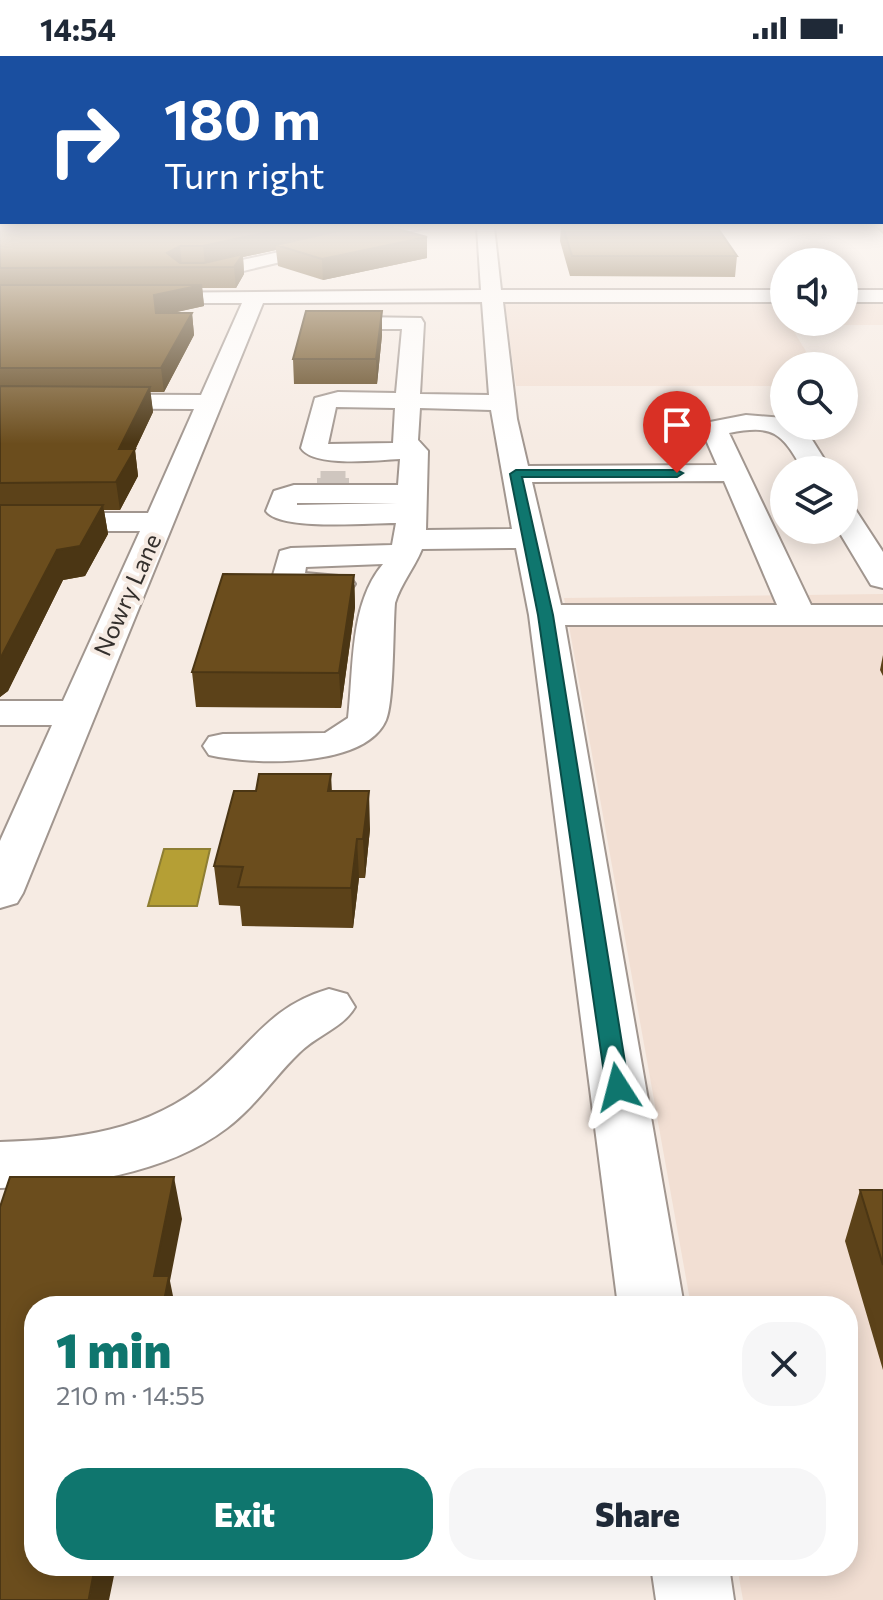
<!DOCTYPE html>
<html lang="en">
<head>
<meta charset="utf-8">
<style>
	:root { --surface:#fff; --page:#f6f6f7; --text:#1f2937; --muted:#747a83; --accent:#0f766e }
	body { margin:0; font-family:Commissioner,sans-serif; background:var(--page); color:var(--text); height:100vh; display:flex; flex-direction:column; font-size:30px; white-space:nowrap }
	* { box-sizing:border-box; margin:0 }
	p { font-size:26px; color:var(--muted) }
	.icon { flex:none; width:44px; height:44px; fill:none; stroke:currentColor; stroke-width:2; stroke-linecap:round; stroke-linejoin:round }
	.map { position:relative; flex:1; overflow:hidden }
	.side { position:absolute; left:24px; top:1240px; width:834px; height:280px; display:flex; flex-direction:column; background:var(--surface); border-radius:32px; box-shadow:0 4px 20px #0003 }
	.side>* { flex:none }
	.hud { position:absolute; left:0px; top:0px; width:884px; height:168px; box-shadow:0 4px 20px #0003; background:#1a4fa0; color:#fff; overflow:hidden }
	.fabs { position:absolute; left:770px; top:192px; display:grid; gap:16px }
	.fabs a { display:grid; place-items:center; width:88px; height:88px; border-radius:50%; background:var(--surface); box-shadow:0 4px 20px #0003; font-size:40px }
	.pin { position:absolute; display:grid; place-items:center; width:68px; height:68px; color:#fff; margin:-82px -34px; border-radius:50% 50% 50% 0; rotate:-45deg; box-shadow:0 0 8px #0007 }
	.pin .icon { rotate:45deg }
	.me { position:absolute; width:88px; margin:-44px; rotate:351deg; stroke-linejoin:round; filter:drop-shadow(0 0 6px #0008) }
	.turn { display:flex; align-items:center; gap:28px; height:168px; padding:0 32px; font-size:36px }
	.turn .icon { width:104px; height:104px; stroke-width:2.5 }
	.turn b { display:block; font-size:56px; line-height:68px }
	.round { display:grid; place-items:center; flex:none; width:84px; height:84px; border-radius:32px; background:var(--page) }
	.overview { display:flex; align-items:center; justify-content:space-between; height:136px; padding:0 32px }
	h1 { font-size:48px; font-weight:800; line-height:60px; color:var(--accent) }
	.cta { display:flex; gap:16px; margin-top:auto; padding:16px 32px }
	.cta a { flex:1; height:92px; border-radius:32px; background:var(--accent); color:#fff; font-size:32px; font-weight:800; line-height:92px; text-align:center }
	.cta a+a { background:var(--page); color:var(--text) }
	.status { display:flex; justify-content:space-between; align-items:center; height:56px; padding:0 40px; background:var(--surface); direction:ltr }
	.status svg { height:22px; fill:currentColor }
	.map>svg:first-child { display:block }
	.built { fill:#f2dfd3 }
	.water { fill:#b59f35; stroke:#8e7e33; stroke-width:2 }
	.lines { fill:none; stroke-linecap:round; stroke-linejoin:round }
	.minor-tunnel-far1 { stroke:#cfc6bf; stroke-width:25; stroke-dasharray:25 12; stroke-linecap:butt }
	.minor-tunnel { stroke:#cfc6bf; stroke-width:32; stroke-dasharray:32 16; stroke-linecap:butt }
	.minor-casing { stroke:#a1968f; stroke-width:4 }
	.minor { fill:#fff; fill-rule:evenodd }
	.wall { fill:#5c4219 }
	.shaded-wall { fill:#4b3614 }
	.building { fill:#6b4d1d; stroke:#4b3614; stroke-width:2 }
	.route { fill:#0f766e; stroke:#0a4d48; stroke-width:2 }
	.labels { text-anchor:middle; stroke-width:8; stroke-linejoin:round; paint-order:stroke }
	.far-street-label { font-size:24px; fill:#34302d; stroke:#f6ebe3 }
</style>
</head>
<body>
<div class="status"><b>14:54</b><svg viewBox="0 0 49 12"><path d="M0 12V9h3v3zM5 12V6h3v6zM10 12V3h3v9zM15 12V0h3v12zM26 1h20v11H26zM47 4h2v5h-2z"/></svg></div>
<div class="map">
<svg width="883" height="1544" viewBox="0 0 883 1544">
	<rect width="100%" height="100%" fill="#f6ebe3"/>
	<!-- built -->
	<path class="built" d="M 504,243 L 784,243 L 784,266 L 844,266 L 844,243 L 883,244 L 883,269 L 790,269 L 815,310 L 784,310 L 784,330 L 516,330 Z
		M 883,538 L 883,1544 L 743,1544 L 737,1510 L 848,1510 L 848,1250 L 691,1250 L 564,542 Z"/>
	<!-- water -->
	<path class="water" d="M 164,793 L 210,793 L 197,850 L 148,850 Z"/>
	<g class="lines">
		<!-- minor-tunnel-far1 -->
		<path class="minor-tunnel-far1" d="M 333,415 L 333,424"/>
		<!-- minor-tunnel -->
		<path class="minor-tunnel" d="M 333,422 L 333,429"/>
		<!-- minor casing -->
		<g class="minor-casing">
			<path id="minor" d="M 395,171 L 428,171 L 205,224 L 186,224 L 176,218 L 186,212 L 205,212 Z
				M 477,171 L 494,171 L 501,234 L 784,234 L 784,246 L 503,246 L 517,363 L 528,410 L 717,409 L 703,377 L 710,366 L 746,359 L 784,362 L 784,370 L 802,370 L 806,374 L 831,414 L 803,414 C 782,377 774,368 729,377 L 811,549 L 883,549 L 883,569 L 565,569 L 684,1250 L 618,1250 L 529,559 L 516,492 L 422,493 C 414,513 401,527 395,547 C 393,571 394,646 386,664 C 365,713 252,709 209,699 L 203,690 L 209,681 L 223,678 L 325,677 L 348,662 C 354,612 349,548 383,508 L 306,511 L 305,517 L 350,521 L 355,528 L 350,535 C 327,541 298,539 275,533 L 271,526 L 280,495 L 291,492 L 392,489 L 396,467 C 369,467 280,475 266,455 L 274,435 L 294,429 L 398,429 L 400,403 C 377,404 314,412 301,392 L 315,342 L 338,336 L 396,337 L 402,273 L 358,273 L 347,267 L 358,261 L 421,262 L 424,267 L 420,338 L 489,339 L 482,246 L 263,247 L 23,837 L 17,847 L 0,852 L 0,785 L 52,669 L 0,669 L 0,645 L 63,645 L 140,475 L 0,475 L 0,457 L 148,457 L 194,353 L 0,352 L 0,338 L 201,339 L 242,247 L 142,247 L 135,245 L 132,241 L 135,237 L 481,234 ZM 336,351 L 395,352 L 393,387 L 328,388 ZM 420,352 L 491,354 L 512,473 L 426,474 L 428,395 L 418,384 ZM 724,425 L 777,549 L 561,549 L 532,426 ZM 297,447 L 397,447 L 297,449 Z
				M 844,234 L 883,234 L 883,246 L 844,246 Z
				M 844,450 L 855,453 L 883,496 L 883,532 L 871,529 L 838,474 L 844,474 Z
				M 329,933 L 347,938 L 355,951 C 343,972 317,979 299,997 C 274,1021 256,1050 227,1072 C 165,1119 76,1130 0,1132 L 0,1086 C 75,1084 149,1075 208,1025 C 252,988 270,950 329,933 Z
				M 651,1510 L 729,1510 L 734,1544 L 656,1544 Z"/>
		</g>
		<!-- minor -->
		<use href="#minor" class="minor"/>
	</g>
	<!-- wall -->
	<path class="wall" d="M 0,171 L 390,171 L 427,202 L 323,224 L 278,210 L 276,194 L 243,201 L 244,218 L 236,232 L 202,232 L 204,250 L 173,257 L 192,257 L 194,279 L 164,336 L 150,336 L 153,356 L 135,394 L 138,420 L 120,454 L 104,454 L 108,478 L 85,520 L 63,524 L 8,635 L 0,641 Z
		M 561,171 L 717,171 L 737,200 L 735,221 L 570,220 L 560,185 Z
		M 875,171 L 883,171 L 883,178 Z
		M 382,255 L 382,279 L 377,328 L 294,328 L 293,303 Z
		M 354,519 L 355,551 L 341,652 L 196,651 L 192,616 Z
		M 883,599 L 883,620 L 880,614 Z
		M 332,735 L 370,773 L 365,822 L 359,822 L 353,872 L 242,870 L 240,850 L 219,849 L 214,810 Z
		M 860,1134 L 883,1134 L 883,1314 L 845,1185 Z"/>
	<!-- shaded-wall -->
	<path class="shaded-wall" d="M 291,171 L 354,171 L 276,189 L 276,194 L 243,201 L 244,218 L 236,232 L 234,211 L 205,209 L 203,190 Z
		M 427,181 L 427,202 L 323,224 L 322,203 Z
		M 180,190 L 182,209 L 167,197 Z
		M 202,229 L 204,250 L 157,260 L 154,239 Z
		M 382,255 L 382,279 L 377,328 L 376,303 Z
		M 192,257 L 194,279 L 164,336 L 161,312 Z
		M 150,331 L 153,356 L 135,394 L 138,420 L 120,454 L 116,426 L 119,393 Z
		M 103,449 L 108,478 L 85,520 L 63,524 L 8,635 L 0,641 L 0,603 L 57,494 Z
		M 354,519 L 355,551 L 341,652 L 339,617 Z
		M 331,718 L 333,756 L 328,735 Z
		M 369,735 L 370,773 L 365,822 L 363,783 Z
		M 357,783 L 359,822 L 353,872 L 351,832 Z
		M 174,1121 L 182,1163 L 170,1225 L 175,1250 L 160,1250 L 154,1220 Z
		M 95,1510 L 116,1510 L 109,1544 L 89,1544 Z"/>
	<!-- building -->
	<path class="building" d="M 0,171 L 291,171 L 203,190 L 180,190 L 167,197 L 180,207 L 204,207 L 243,198 L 234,211 L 0,212 Z
		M 355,171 L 390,171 L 427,181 L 322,203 L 276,189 Z
		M 563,171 L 717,171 L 737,200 L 572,200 Z
		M 0,229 L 202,229 L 154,239 L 156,257 L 192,257 L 161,312 L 0,312 Z
		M 306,255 L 382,255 L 376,303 L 293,303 Z
		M 0,330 L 150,331 L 119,393 L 135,393 L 116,426 L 0,427 Z
		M 0,449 L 103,449 L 80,490 L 57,494 L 0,603 Z
		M 223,518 L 354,519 L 339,617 L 192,616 Z
		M 259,718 L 331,718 L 328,735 L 369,735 L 363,783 L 357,783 L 351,832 L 238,831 L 243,811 L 214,810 L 234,735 L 256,735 Z
		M 10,1121 L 174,1121 L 154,1220 L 169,1220 L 163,1250 L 34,1250 L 34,1510 L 95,1510 L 89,1542 L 107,1542 L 107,1544 L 0,1544 L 0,1151 Z
		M 860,1134 L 883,1134 L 883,1209 Z"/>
	<!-- sky -->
	<linearGradient id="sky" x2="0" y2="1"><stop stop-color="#93aca0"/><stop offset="0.44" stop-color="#fbf6f2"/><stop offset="1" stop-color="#fbf6f2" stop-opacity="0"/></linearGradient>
	<rect width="883" height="388" fill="url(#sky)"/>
	<!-- route -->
	<path class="route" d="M 516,414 L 677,414 L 683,417 L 677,421 L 522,421 L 553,559 L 629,1031 L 626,1037 L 609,1037 L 606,1031 L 538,559 L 510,418 Z"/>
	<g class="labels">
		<!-- far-street labels -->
		<g class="far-street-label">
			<text transform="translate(128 539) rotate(-66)" y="8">Nowry Lane</text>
		</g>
	</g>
</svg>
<div class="fabs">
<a><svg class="icon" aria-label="sound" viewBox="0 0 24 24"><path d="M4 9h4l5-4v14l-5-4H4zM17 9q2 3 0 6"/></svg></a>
<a><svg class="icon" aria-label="search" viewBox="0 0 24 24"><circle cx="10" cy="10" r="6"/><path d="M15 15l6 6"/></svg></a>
<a><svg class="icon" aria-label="layers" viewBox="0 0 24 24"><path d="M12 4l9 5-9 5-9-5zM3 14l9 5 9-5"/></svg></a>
</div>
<div class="pin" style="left:677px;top:417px;background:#d93025"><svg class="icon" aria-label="arrive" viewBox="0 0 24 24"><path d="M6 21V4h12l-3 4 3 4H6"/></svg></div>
<svg class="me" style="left:618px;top:1031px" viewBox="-20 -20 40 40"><path d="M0-17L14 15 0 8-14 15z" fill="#0f766e" stroke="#fff" stroke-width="4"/></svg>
<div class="hud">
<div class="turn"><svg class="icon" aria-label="right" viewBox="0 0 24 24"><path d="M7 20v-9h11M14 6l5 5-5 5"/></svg><div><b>180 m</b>Turn right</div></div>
</div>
<section class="side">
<div class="overview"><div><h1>1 min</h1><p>210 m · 14:55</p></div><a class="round"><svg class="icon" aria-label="close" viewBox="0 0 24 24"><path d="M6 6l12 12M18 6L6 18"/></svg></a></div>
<div class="cta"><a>Exit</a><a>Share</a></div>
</section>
</div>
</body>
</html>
